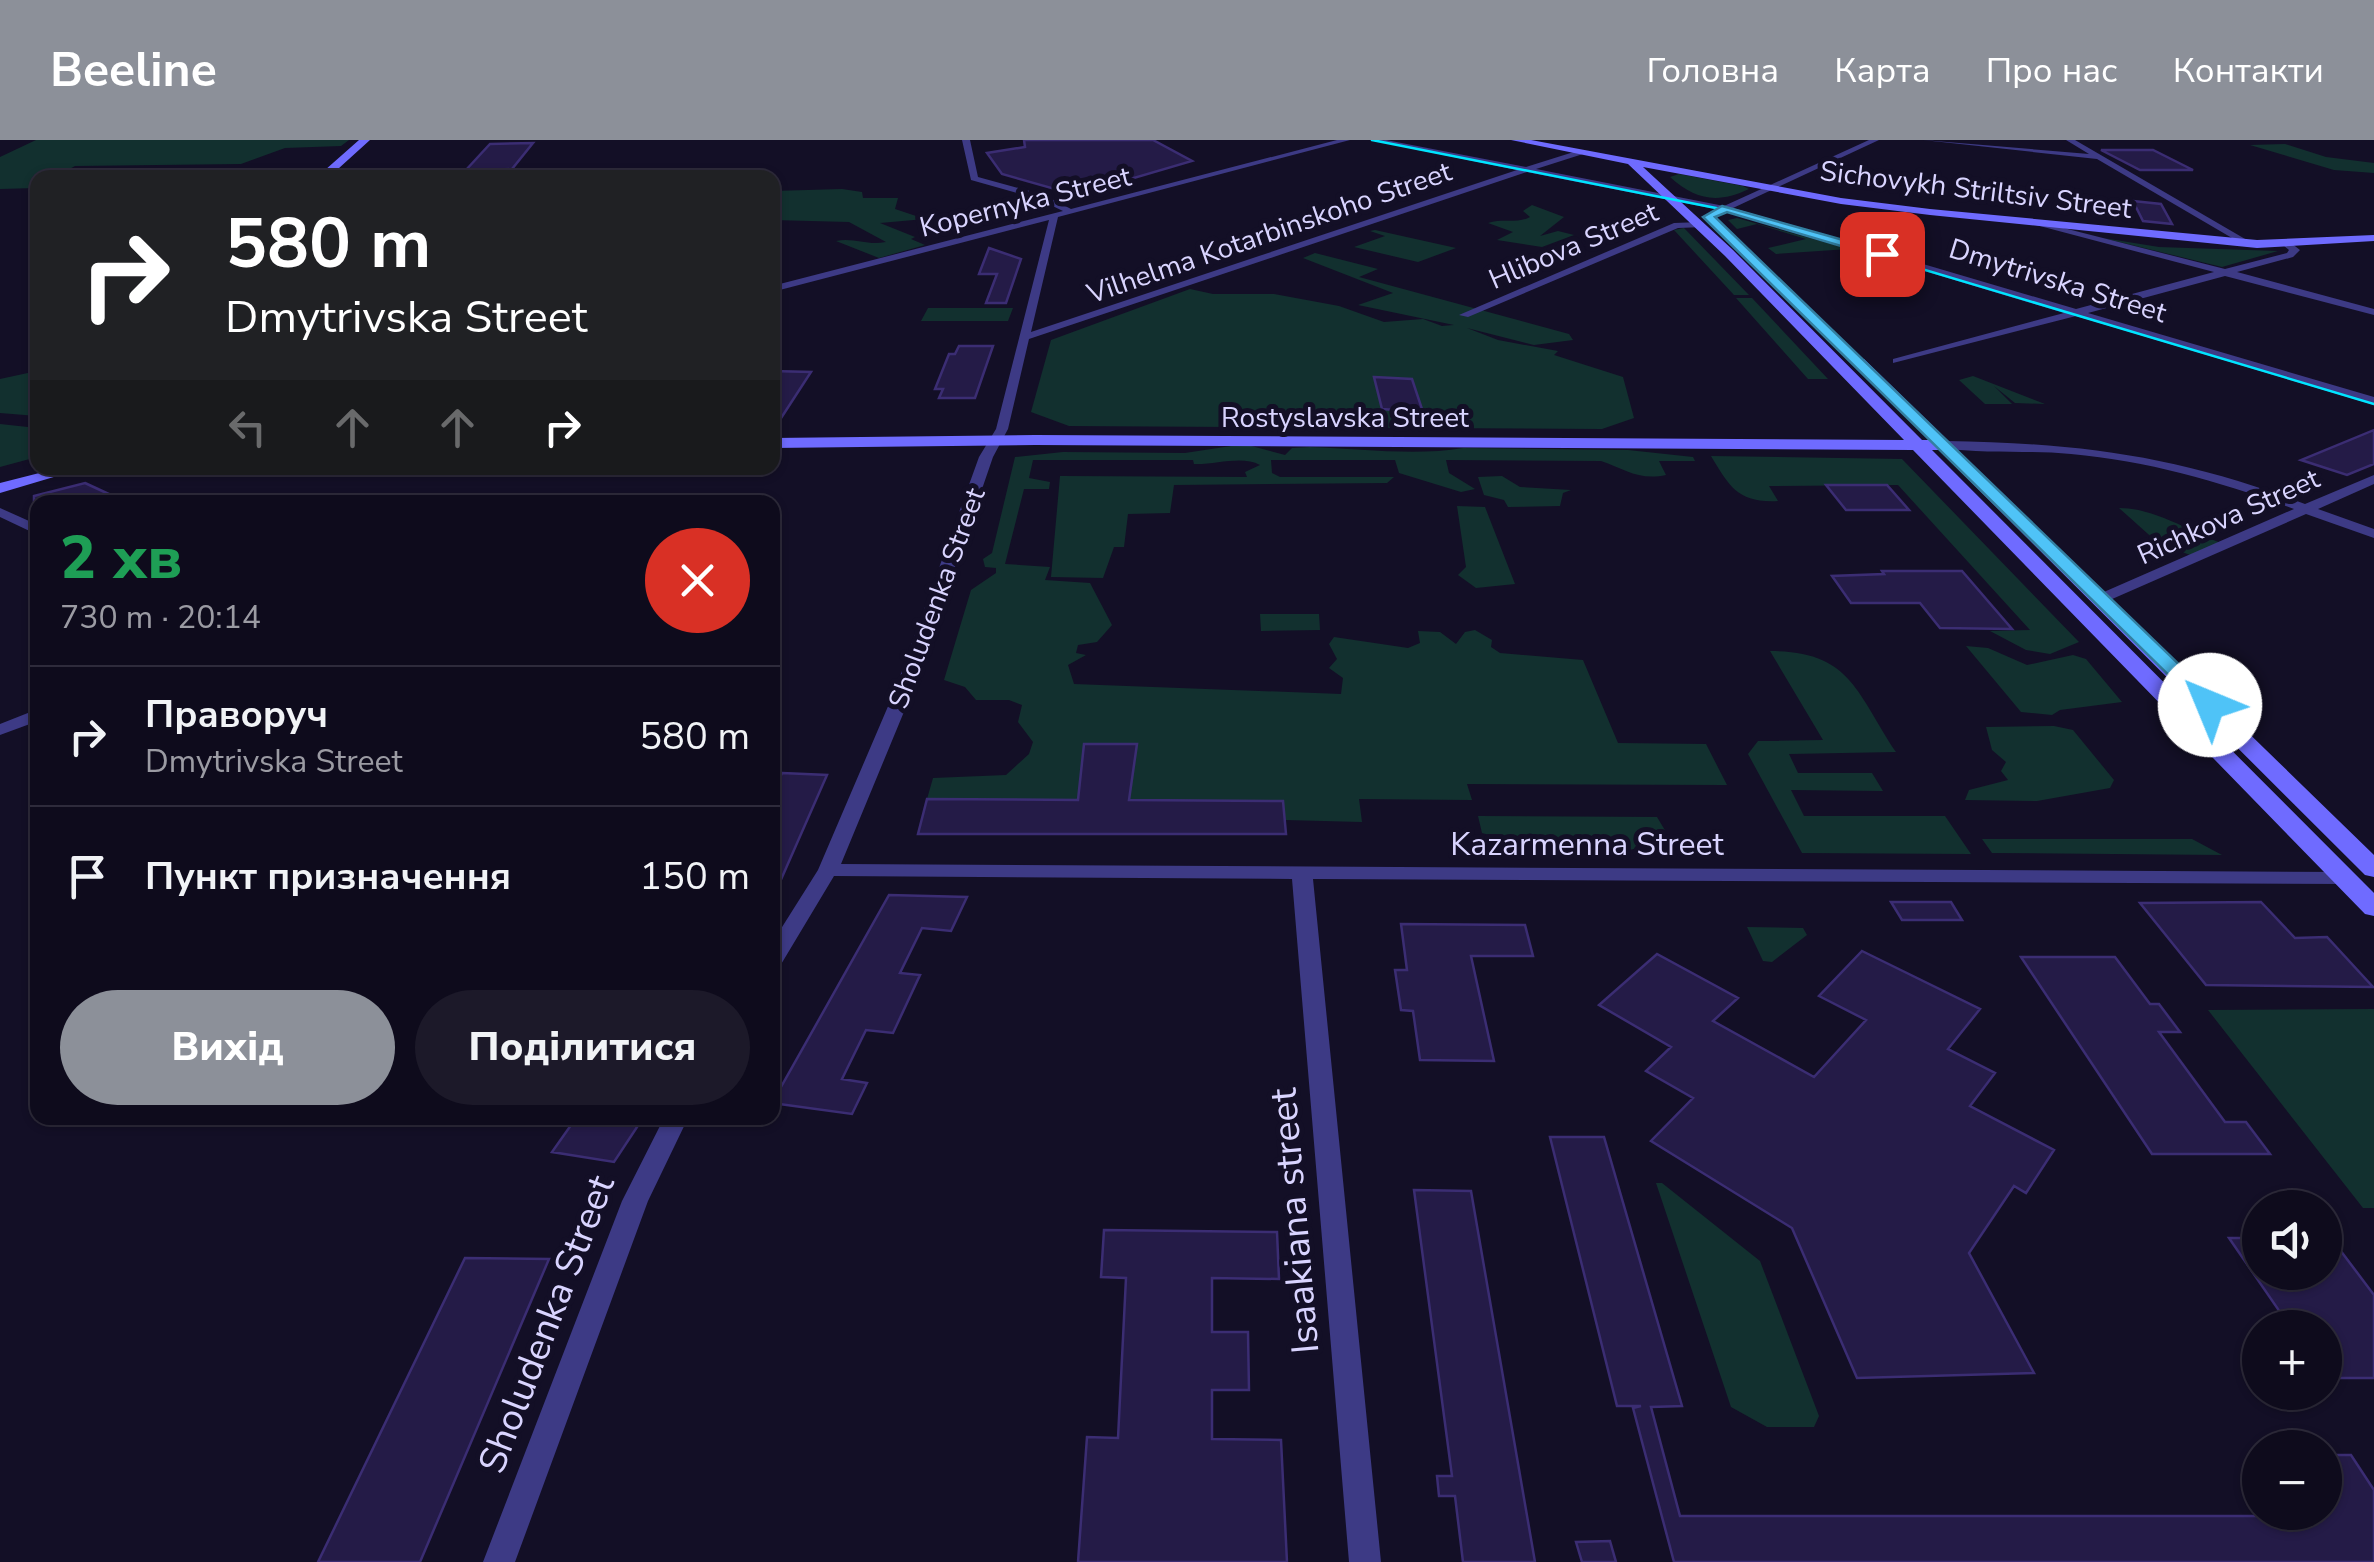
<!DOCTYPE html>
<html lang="uk">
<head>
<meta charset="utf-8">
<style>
	:root { --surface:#0e0b1c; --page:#1c1929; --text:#f1f3f6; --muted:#9b9ba3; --line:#2e2b3b; --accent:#8c9099 }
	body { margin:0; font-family:"Nunito Sans",sans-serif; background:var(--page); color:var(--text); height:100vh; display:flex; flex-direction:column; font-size:38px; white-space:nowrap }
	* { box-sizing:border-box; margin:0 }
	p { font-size:32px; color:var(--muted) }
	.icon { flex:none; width:55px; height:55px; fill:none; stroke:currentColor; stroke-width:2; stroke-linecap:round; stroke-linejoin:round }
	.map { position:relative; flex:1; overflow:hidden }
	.side { position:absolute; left:30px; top:355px; width:750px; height:630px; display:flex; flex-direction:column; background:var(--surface); border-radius:20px; box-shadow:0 2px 8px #0004,0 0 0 2px var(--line) }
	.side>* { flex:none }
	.top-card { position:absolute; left:30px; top:30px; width:750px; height:305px; border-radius:20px; box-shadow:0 2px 8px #0004,0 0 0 2px var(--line); background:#202124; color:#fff; overflow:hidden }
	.buttons { position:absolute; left:2242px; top:1050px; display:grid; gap:20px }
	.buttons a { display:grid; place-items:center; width:100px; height:100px; border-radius:50%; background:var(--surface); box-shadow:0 2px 8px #0004,0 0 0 2px var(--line); font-size:50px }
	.pin { position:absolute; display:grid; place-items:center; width:85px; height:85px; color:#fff; margin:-42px; border-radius:20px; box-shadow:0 5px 15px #0006 }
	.me { position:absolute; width:110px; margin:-55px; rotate:315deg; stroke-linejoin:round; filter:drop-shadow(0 0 8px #0008) }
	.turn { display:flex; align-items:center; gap:35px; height:210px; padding:0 30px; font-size:45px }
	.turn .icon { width:130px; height:130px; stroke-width:2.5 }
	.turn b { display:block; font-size:70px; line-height:85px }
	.lanes { display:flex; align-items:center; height:95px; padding:0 30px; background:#0003; justify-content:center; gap:50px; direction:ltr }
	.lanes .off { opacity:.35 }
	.round { display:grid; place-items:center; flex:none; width:105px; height:105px; border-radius:52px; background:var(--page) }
	.headline { display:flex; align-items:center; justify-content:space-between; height:170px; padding:0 30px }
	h1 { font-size:60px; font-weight:800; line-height:75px; color:#1e9e55 }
	.action { display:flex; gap:20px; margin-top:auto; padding:20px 30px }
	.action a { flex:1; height:115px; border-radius:60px; background:var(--accent); color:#fff; font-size:40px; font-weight:800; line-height:115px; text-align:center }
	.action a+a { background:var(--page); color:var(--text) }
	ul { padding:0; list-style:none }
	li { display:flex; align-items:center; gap:30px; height:140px; padding:0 30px; border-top:2px solid var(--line) }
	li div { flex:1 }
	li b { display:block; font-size:38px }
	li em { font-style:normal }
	header { display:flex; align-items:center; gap:60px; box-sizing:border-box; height:140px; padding:0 50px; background:var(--accent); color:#fff }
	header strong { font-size:48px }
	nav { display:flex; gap:55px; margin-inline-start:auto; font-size:35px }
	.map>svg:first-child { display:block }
	.green { fill:#12302f }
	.building { fill:#241b47; stroke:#3b2d73; stroke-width:2.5 }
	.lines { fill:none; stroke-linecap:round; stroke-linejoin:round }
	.street { fill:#3d3a85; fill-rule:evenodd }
	.secondary { fill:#6f6bff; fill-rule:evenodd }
	.tram { stroke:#00e5ff; stroke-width:2.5 }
	.route { fill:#4fc3f7; stroke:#337fa1; stroke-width:2.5 }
	.labels { text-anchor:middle; stroke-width:10; stroke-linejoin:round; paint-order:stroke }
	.far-street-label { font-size:28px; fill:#d9d4ff; stroke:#130f26 }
	.street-label { font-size:32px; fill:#d9d4ff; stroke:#130f26 }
	.near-street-label { font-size:38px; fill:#d9d4ff; stroke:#130f26 }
</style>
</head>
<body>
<header>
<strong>Beeline</strong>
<nav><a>Головна</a><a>Карта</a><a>Про нас</a><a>Контакти</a></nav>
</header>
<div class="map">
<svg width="2374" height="1422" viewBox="0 0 2374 1422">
	<rect width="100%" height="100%" fill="#130f26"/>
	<!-- green -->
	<path class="green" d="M 36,0 L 349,0 L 341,6 L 285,8 L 241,24 L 75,26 L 55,37 L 38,38 L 36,48 L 0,49 L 0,17 Z
		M 2285,4 L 2326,17 L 2374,23 L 2374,33 L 2334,30 L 2250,5 Z
		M 1679,34 L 1743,46 L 1749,49 C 1717,64 1696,60 1670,37 Z
		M 842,49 L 862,52 L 863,58 L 898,58 L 895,69 L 925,79 L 880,83 L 915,97 L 911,99 L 925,105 L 879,118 L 836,101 C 854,97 867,106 886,102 L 849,82 L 773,80 L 773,51 Z
		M 1532,65 L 1564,77 L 1540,96 L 1558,91 L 1574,95 L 1542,107 L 1497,100 L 1513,92 L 1488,83 C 1503,78 1517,84 1530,77 L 1523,71 Z
		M 1737,78 L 1849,109 L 1776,114 L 1768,108 L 1806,99 L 1757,84 L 1737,89 L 1728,80 Z
		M 1684,88 L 1749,155 L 1734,155 L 1674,90 Z
		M 1375,90 L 1456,108 L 1418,122 L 1354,107 L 1385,96 L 1370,91 Z
		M 2103,98 L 2159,107 L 2278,111 L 2222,127 Z
		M 1315,113 L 1378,129 L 1359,137 L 1569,194 L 1573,200 L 1534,205 L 1467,188 L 1498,200 L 1558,211 L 1554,215 L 1623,237 L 1634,278 L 1602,289 L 1069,286 L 1031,272 L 1051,200 L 1190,149 L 1213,154 L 1274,154 L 1339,166 L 1384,182 L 1423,179 L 1442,186 L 1454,185 L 1358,165 L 1393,153 L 1303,118 Z
		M 1736,158 L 1752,158 L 1828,239 L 1808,239 Z
		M 928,168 L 1013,168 L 1008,181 L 921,181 Z
		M 37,231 L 37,276 L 0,273 L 0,239 Z
		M 1973,236 L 2045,264 L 2015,263 L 1994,246 L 2012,264 L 1985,264 L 1959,240 Z
		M 0,284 L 37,288 L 37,317 L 0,327 Z
		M 1244,304 L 1285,315 L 1292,308 L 1310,307 C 1360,309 1418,316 1463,308 L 1628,310 L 1693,317 L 1695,321 L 1659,321 L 1666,335 C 1639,341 1625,329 1601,321 L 1446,320 L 1449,333 L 1475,349 L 1461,352 L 1399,333 L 1395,320 L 1271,320 L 1272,333 L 1280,337 L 1394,337 L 1387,343 L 1174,345 L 1170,373 L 1128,374 L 1124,407 L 1114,407 L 1103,438 L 1051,437 L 1060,336 L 1247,337 L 1245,332 L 1260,325 C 1242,315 1215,325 1194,324 L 1193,320 L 1033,320 L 1029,338 L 1050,342 L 1049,349 L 1024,349 L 1005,424 L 1050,427 L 1045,440 L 1090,443 L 1112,485 L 1097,502 L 1078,505 L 1076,513 L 1086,515 L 1068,525 L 1074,544 L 1341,554 L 1343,538 L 1329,528 L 1337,519 L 1329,504 L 1334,497 L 1408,508 L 1420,503 L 1418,491 L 1440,492 L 1456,504 L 1465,492 L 1475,490 L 1492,500 L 1491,507 L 1500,513 L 1583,520 L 1618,603 L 1706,604 L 1727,645 L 1467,644 L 1472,660 L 1359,659 L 1362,682 L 1285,680 L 1282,661 L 927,659 L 933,638 L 1006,635 L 1029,614 L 1033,602 L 1018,582 L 1022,565 L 1009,560 L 976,560 L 965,547 L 944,540 L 971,450 L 996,433 L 996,428 L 985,427 L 983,419 L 992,413 L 1015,317 L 1063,312 L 1185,313 Z
		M 1711,316 L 1902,319 L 2079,502 L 2050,514 L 2026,510 L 1990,491 L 2030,490 L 1898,345 L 1769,346 L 1778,361 C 1739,363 1730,348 1711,316 Z
		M 1502,336 L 1520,347 L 1571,350 L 1563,353 L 1560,366 L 1508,367 L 1504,360 L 1484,355 L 1478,337 Z
		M 1457,366 L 1485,367 L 1515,444 L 1476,448 L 1458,435 L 1466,427 Z
		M 2119,368 C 2154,368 2187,390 2221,403 L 2190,415 L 2157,402 Z
		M 1260,474 L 1319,474 L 1320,490 L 1261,491 Z
		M 1966,506 L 1988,508 L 2027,525 L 2073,515 L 2086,519 L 2122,562 L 2060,570 L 2052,575 L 2021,572 Z
		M 1770,511 C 1851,511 1856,552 1896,612 L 1789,614 L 1798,633 L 1872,633 L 1883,651 L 1791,650 L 1804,676 L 1945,676 L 1971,714 L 1802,713 L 1748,614 L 1758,601 L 1823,600 Z
		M 2054,586 L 2073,590 L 2114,640 L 2110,648 L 2037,661 L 1965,660 L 1969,650 L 2008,640 L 2001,631 L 2006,622 L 1992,610 L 1986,587 Z
		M 1478,676 L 1657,677 L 1666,692 C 1641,724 1533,715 1496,704 L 1493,696 L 1482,693 Z
		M 1982,699 L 2192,699 L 2222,715 L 1992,713 Z
		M 1747,787 L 1803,788 L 1807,795 L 1772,822 L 1763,821 Z
		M 2374,869 L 2374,1068 L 2363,1068 L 2208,870 Z
		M 1656,1043 L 1662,1043 L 1760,1121 L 1819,1276 L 1814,1287 L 1767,1287 L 1731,1267 Z"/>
	<!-- building -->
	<path class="building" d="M 1024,0 L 1153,0 L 1192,21 L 1076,55 L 1002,34 L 987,13 L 1025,7 Z
		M 533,3 L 512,29 L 465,31 L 490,4 Z
		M 2101,10 L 2153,10 L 2193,30 L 2140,30 Z
		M 2133,61 L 2161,64 L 2172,84 L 2143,81 Z
		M 989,108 L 1021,119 L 1006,163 L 986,163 L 997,134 L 979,134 Z
		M 959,206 L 993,206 L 975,258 L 939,258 L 943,249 L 935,249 L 949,214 L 955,214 Z
		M 772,231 L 811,232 L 772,292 Z
		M 1374,237 L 1412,239 L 1423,272 L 1382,269 Z
		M 2374,290 L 2374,324 L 2347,335 L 2301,320 Z
		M 85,343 L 126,362 L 34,362 L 34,356 Z
		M 1826,345 L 1887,345 L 1909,370 L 1846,370 Z
		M 1882,431 L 1962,431 L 2012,489 L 1940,488 L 1920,463 L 1851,463 L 1832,436 L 1884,434 Z
		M 1084,604 L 1137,604 L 1129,660 L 1283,661 L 1286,694 L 918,694 L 927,659 L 1078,660 Z
		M 782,633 L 827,635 L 772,760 L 772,641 L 778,642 Z
		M 889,755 L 967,757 L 951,791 L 922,788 L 900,833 L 920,835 L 893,893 L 866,890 L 842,939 L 867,943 L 852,974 L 772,963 Z
		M 1891,762 L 1951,762 L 1962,780 L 1902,780 Z
		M 2261,762 L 2295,798 L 2327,797 L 2373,847 L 2206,845 L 2140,763 Z
		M 1401,784 L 1525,785 L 1533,816 L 1471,816 L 1494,921 L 1420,920 L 1413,871 L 1401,870 L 1395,830 L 1407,830 Z
		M 1862,811 L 1980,869 L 1948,909 L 1995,933 L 1970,966 L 2054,1010 L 2026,1053 L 2014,1046 L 1969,1113 L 2034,1233 L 1857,1238 L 1792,1088 L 1651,1001 L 1693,958 L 1646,931 L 1671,907 L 1599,865 L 1657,814 L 1738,858 L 1713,881 L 1814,937 L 1866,880 L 1819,856 Z
		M 2021,817 L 2115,817 L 2150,864 L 2159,864 L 2180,892 L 2159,892 L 2225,982 L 2246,982 L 2270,1014 L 2152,1014 Z
		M 576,978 L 643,978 L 614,1022 L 552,1012 Z
		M 1550,997 L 1604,997 L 1682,1266 L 1651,1267 L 1680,1376 L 2288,1376 L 2286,1372 L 2325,1372 L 2325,1315 L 2351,1315 L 2374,1350 L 2374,1422 L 1674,1422 L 1633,1268 L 1641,1266 L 1617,1266 Z
		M 1414,1050 L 1471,1051 L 1535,1422 L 1463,1422 L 1455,1356 L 1439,1356 L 1437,1336 L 1452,1336 Z
		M 1104,1090 L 1277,1092 L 1279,1139 L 1212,1138 L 1212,1192 L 1248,1192 L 1249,1250 L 1212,1250 L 1212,1299 L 1281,1300 L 1287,1422 L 1078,1422 L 1087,1297 L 1118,1298 L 1126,1138 L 1101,1137 Z
		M 2325,1090 L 2374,1155 L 2374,1238 L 2325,1238 L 2325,1188 L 2291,1188 L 2229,1098 L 2260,1098 L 2260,1132 L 2325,1132 Z
		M 465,1118 L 549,1119 L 420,1422 L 318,1422 Z
		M 1610,1401 L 1616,1422 L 1582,1422 L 1576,1402 Z"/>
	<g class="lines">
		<!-- street -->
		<path class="street" d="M 962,0 L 970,0 L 978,37 L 1044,55 L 1071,69 L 1337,0 L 1350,0 L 1058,77 L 1031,192 L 1517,30 L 1370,0 L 1386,0 L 1526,27 L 1580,10 L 1583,14 L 1536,29 L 1724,66 L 1869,0 L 1879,0 L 1733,68 L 2076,169 L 2214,132 L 2036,85 L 2036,81 L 2225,129 L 2287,113 L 2289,110 L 2283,105 L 2291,103 L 2300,110 L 2293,117 L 2237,132 L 2374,169 L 2374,175 L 2225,136 L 2088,173 L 2374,257 L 2374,265 L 2076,176 L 1893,223 L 1893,219 L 2064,173 L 1725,71 L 1527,32 L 1029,199 L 1008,289 L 993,317 L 913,550 L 841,724 L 2345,732 L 2355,738 L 2345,744 L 1313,739 L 1381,1422 L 1349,1422 L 1292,739 L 834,736 L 780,826 L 772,828 L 772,803 L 818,730 L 895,550 L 979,317 L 996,289 L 1049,80 L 772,152 L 772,146 L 1063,71 L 1038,59 L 971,40 Z
			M 1923,0 L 2089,14 L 2066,0 L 2075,0 L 2252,103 L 2244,105 L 2097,19 Z
			M 1701,82 L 1704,87 L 1678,88 L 1468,177 L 1459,175 L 1674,83 Z
			M 1946,301 C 2081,303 2178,316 2305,364 L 2374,335 L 2374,344 L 2318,369 L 2374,389 L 2374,398 L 2306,374 L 2103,463 L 2095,458 L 2097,455 L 2294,369 C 2221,342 2149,321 2071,314 C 2029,310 1984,314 1941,308 L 1941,302 Z
			M 0,368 L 38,385 L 38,395 L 0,377 Z
			M 38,569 L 38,581 L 0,595 L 0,584 Z
			M 664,978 L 688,978 L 648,1061 L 515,1422 L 483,1422 L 622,1061 Z"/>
		<!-- secondary -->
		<path class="secondary" d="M 359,0 L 370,0 L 328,38 L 316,38 Z
			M 1511,0 L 1531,0 L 1841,58 L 1930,69 L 2257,100 L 2374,95 L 2374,101 L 2257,108 L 1930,75 L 1841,64 L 1643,27 L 1733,110 L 1922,300 L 1929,300 L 1852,222 L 1864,219 L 2374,715 L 2374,737 L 2365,735 L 1939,310 L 1932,310 L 2374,753 L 2374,776 L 2365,774 L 1913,310 L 1035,305 L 772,308 L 772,298 L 1035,295 L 1904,300 L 1725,116 L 1628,24 Z
			M 59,328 L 84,328 L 0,353 L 0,343 Z"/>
		<!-- tram -->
		<path class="tram" d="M 1372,0 L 1721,69 L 2374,264"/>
	</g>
	<!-- route -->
	<path class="route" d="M 1722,66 L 1886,112 L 1886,117 L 1878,117 L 1727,72 L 1715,77 L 2217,561 L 2217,569 L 2203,569 L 1703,77 Z"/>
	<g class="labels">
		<!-- far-street labels -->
		<g class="far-street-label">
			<text transform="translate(1976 49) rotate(7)" y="10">Sichovykh Striltsiv Street</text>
			<text transform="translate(1025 61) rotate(-14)" y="10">Kopernyka Street</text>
			<text transform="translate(1269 92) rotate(-19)" y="10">Vilhelma Kotarbinskoho Street</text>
			<text transform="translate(1573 105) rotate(-23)" y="10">Hlibova Street</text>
			<text transform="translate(2058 140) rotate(17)" y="10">Dmytrivska Street</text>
			<text x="1345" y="287">Rostyslavska Street</text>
			<text transform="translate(2228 376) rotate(-24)" y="10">Richkova Street</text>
			<text transform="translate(936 458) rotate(-70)" y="10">Sholudenka Street</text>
		</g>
		<!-- street labels -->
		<g class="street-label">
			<text x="1587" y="715">Kazarmenna Street</text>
		</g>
		<!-- near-street labels -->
		<g class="near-street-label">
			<text transform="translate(1294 1081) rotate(-95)" y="13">Isaakiana street</text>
			<text transform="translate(546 1184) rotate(-69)" y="13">Sholudenka Street</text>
		</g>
	</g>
</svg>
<div class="buttons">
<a><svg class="icon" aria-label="sound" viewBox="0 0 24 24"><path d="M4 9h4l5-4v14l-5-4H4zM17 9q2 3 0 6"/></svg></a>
<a>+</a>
<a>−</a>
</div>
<div class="pin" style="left:1882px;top:114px;background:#d93025"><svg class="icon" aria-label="arrive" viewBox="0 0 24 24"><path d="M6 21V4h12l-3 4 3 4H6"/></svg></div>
<svg class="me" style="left:2210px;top:565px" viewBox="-20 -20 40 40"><circle r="19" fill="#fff"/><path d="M0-13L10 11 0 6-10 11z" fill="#4fc3f7"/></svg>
<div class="top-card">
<div class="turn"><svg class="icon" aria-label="right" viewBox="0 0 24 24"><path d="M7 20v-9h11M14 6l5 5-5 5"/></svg><div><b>580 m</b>Dmytrivska Street</div></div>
<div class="lanes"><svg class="icon off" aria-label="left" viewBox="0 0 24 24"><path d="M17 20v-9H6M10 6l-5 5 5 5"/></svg><svg class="icon off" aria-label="ahead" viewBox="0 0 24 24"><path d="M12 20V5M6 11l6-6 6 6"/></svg><svg class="icon off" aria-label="ahead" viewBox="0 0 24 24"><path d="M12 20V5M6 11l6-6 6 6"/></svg><svg class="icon" aria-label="right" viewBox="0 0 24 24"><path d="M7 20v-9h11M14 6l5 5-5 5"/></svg></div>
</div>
<section class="side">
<div class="headline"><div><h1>2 хв</h1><p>730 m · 20:14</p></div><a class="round" style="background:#d93025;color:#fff"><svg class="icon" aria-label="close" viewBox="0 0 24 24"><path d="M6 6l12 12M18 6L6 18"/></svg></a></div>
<ul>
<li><svg class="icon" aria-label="right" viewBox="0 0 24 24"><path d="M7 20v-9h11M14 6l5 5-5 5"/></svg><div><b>Праворуч</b><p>Dmytrivska Street</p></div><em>580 m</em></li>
<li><svg class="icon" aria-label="arrive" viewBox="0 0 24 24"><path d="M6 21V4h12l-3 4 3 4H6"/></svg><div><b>Пункт призначення</b></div><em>150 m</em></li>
</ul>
<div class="action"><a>Вихід</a><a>Поділитися</a></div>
</section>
</div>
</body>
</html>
